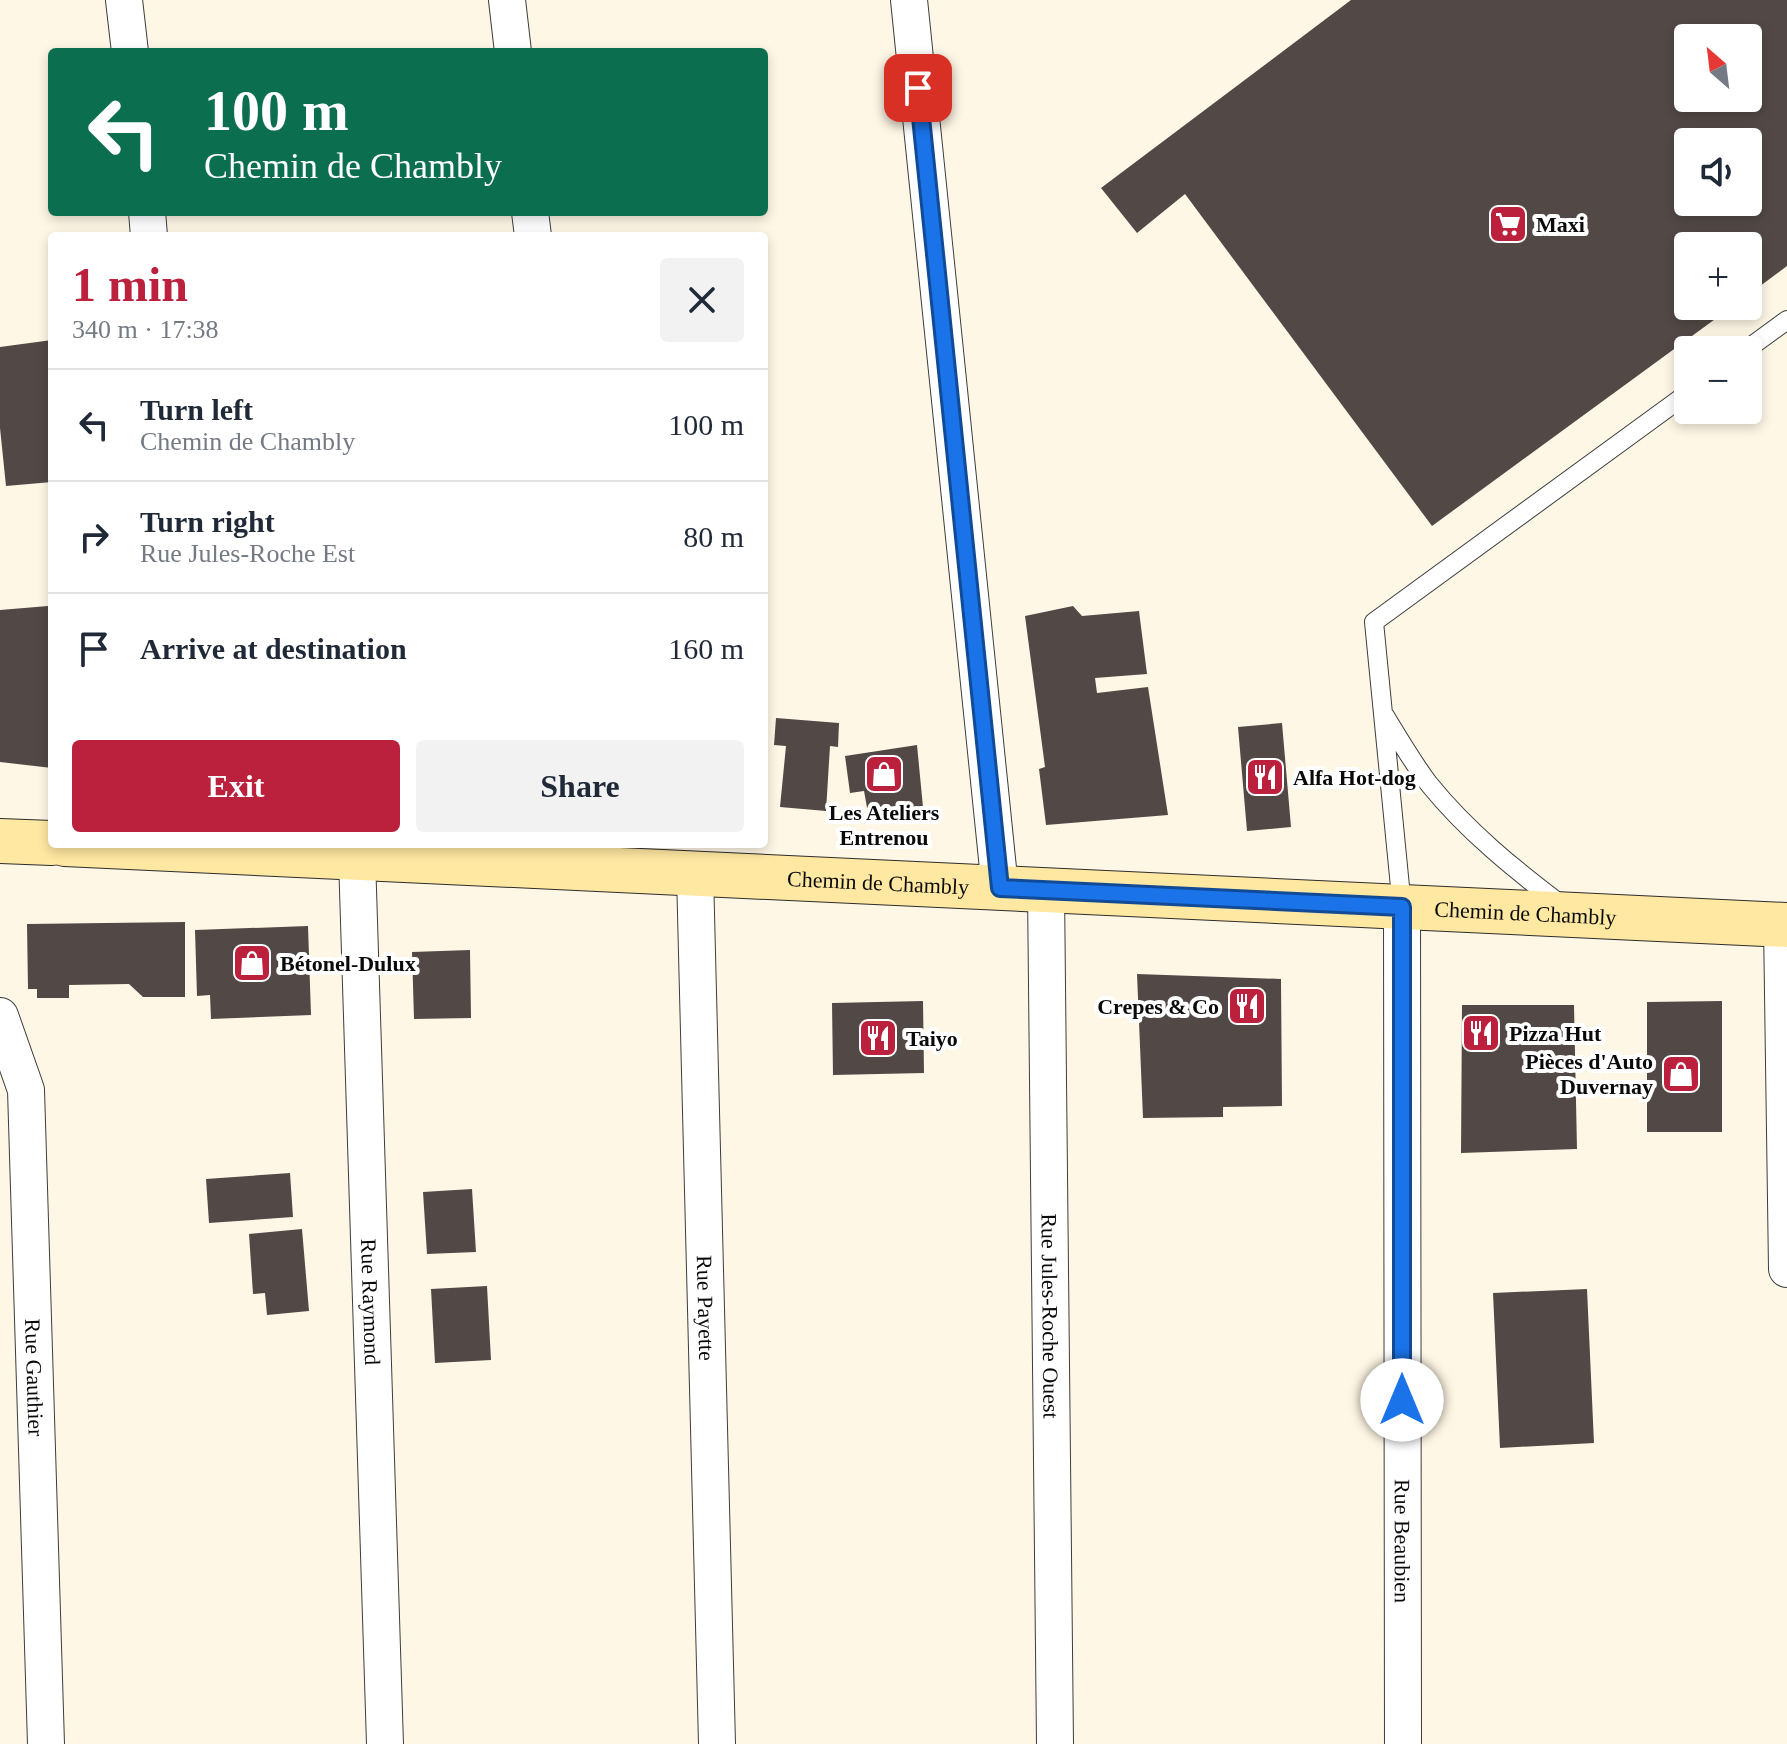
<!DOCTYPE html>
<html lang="en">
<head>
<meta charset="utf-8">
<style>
	:root { --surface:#fff; --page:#f2f2f3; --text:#1f2937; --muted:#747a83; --line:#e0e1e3; --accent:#bb203d }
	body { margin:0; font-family:Georgia,serif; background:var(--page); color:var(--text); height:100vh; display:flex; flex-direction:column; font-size:30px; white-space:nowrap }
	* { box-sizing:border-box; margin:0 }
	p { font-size:26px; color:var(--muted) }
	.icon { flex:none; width:44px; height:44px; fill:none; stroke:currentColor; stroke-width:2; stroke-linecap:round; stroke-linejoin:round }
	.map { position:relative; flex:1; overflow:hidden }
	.sheet { position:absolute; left:48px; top:232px; width:720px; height:616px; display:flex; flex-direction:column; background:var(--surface); border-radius:8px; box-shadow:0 4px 12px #0003 }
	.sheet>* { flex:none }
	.hud { position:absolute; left:48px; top:48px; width:720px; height:168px; border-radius:8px; box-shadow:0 4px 12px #0003; background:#0b6e4f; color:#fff; overflow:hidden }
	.needle { width:52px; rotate:332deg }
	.tools { position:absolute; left:1674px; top:24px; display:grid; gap:16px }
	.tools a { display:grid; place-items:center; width:88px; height:88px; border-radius:8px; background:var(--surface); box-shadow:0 4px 12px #0003; font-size:40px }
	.pin { position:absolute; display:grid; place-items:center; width:68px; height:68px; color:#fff; margin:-34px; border-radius:16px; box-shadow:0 4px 12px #0006 }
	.me { position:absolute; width:88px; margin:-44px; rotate:0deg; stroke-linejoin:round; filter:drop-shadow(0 0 6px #0008) }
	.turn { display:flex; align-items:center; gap:28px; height:168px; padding:0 24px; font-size:36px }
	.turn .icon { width:104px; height:104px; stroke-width:2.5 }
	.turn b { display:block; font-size:56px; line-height:68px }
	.round { display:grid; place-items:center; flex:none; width:84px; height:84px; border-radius:8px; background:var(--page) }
	.overview { display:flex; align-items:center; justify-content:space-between; height:136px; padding:0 24px }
	h1 { font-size:48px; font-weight:600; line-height:60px; color:var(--accent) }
	.primary-button { display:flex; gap:16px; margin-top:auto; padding:16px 24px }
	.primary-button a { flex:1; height:92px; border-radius:8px; background:var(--accent); color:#fff; font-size:32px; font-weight:600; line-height:92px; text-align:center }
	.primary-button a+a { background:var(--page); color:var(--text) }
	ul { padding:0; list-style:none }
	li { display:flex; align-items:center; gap:24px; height:112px; padding:0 24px; border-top:2px solid var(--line) }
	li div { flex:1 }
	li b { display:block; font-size:30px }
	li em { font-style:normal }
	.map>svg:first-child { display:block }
	.building { fill:#524946; fill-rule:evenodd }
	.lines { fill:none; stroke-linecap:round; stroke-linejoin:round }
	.service-casing { stroke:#3d3d3d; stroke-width:20 }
	.minor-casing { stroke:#3d3d3d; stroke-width:38 }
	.secondary-casing { stroke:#2c2c2c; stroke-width:46 }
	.service { stroke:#fff; stroke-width:18 }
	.minor { stroke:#fff; stroke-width:36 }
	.secondary { stroke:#ffe8a1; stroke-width:44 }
	.route-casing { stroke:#114b97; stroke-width:20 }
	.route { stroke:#1a73e8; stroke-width:14 }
	.labels { text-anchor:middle; stroke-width:8; stroke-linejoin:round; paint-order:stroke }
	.poi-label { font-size:22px; font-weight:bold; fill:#0a0a0a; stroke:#fff; text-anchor:start }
	.street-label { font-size:22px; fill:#0a0a0a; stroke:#fff }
</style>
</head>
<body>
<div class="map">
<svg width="1787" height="1744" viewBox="0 0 1787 1744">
	<rect width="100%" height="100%" fill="#fff7e6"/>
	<!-- building -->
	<path class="building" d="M 1351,0 L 1787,0 L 1787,266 L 1748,295 L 1748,246 L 1688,246 L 1688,306 L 1733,306 L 1432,526 L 1185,194 L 1137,233 L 1101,188 ZM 1688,38 L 1748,38 L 1748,98 L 1688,98 ZM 1688,142 L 1748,142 L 1748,202 L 1688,202 Z
		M 52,340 L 52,482 L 6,486 L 0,428 L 0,347 Z
		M 48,606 L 52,664 L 52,768 L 0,762 L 0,610 Z
		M 1073,606 L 1082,616 L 1139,611 L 1147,674 L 1095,678 L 1097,693 L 1148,687 L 1168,815 L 1046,825 L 1039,769 L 1045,767 L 1025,616 Z
		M 776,718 L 839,723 L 838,747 L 830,746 L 826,811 L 780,807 L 786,746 L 774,745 Z
		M 1282,723 L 1291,827 L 1247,831 L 1238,727 Z
		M 917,745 L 923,807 L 868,813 L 864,791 L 850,793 L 845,756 Z
		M 185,922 L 185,997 L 143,997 L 129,984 L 69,985 L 69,998 L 37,998 L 37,989 L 28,989 L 27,924 Z
		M 308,926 L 311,1015 L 211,1019 L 210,995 L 197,996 L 195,930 Z
		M 470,950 L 471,1018 L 414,1019 L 412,952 Z
		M 1137,974 L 1281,979 L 1282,1106 L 1223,1107 L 1223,1117 L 1143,1118 Z
		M 923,1001 L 924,1073 L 833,1075 L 832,1003 Z
		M 1722,1001 L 1722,1132 L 1647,1132 L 1647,1002 Z
		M 1462,1005 L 1574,1005 L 1577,1149 L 1461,1153 Z
		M 290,1173 L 293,1217 L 209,1223 L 206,1179 Z
		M 472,1189 L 476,1252 L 427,1254 L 423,1192 Z
		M 302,1229 L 309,1311 L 267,1315 L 265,1293 L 253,1294 L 249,1234 Z
		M 487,1286 L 491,1360 L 435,1363 L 431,1289 Z
		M 1587,1289 L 1594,1443 L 1500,1448 L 1493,1293 Z"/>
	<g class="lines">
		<!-- service casing -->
		<g class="service-casing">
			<path id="service" d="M 1746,350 L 1787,320
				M 1385,716 C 1399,739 1413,763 1429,784 C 1467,831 1515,870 1563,906
				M 1402,907 L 1374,622 L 1688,393"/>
		</g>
		<!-- minor casing -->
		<g class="minor-casing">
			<g id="minor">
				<path d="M 124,0 L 130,52"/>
				<path d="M 507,0 L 513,52"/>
				<path d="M 909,0 L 1000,888"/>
				<path d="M 147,212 L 149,236"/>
				<path d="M 530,212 L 533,236"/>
				<path id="s1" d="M 357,858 L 385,1744"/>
				<path id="s2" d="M 695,874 L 717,1744"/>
				<path id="s3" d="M 1046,890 L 1055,1744"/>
				<path id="s4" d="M 1402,907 L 1403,1744"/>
				<path d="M 1782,924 L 1787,1269"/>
				<path id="s5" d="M 0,1016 L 26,1090 L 46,1744"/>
			</g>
		</g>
		<!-- secondary casing -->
		<g class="secondary-casing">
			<g id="secondary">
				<path d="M 0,841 L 52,843"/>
				<path id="s6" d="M 65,844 L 1787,925"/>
			</g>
		</g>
		<!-- service -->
		<use href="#service" class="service"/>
		<!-- minor -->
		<use href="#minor" class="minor"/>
		<!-- secondary -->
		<use href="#secondary" class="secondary"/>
	</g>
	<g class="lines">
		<!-- route casing -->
		<g class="route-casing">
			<path id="route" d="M 918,88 L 1000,888 L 1402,907 L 1402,1400"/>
		</g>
		<!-- route -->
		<use href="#route" class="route"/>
	</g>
	<!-- icons -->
	<defs>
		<g id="supermarket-square" transform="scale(2)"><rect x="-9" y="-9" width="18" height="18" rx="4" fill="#bb203d" stroke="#fff"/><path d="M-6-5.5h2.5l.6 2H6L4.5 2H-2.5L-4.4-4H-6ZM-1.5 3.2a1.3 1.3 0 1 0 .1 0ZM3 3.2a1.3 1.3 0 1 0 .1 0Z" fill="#fff"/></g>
		<g id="shop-square" transform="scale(2)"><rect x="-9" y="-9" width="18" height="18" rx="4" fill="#bb203d" stroke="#fff"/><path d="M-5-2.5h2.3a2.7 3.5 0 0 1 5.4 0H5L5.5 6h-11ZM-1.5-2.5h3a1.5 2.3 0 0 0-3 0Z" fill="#fff"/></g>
		<g id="restaurant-square" transform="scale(2)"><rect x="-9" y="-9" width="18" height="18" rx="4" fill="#bb203d" stroke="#fff"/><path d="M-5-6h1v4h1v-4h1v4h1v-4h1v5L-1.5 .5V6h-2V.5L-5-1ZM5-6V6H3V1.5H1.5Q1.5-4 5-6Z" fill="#fff"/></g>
	</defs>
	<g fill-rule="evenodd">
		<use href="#supermarket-square" x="1508" y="224"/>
		<use href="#shop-square" x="884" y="774"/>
		<use href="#restaurant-square" x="1265" y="777"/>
		<use href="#shop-square" x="252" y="963"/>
		<use href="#restaurant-square" x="1247" y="1006"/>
		<use href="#restaurant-square" x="1481" y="1033"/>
		<use href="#restaurant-square" x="878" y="1038"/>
		<use href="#shop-square" x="1681" y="1074"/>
	</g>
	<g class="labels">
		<!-- poi labels -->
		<g class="poi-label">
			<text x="1536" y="232">Maxi</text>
			<text x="1293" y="785">Alfa Hot-dog</text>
			<text x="884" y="820" text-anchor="middle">Les Ateliers<tspan x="884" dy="25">Entrenou</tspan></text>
			<text x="280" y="971">Bétonel-Dulux</text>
			<text x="1219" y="1014" text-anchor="end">Crepes &amp; Co</text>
			<text x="1509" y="1041">Pizza Hut</text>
			<text x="906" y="1046">Taiyo</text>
			<text x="1653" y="1069" text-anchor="end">Pièces d'Auto<tspan x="1653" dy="25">Duvernay</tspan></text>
		</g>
		<!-- street labels -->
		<g class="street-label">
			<text dy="8" stroke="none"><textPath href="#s6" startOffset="814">Chemin de Chambly</textPath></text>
			<text dy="8" stroke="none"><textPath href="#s6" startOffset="1462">Chemin de Chambly</textPath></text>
			<text dy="8" stroke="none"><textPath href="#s1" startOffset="444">Rue Raymond</textPath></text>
			<text dy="8" stroke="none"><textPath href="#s2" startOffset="434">Rue Payette</textPath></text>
			<text dy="8" stroke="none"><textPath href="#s3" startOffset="426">Rue Jules-Roche Ouest</textPath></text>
			<text dy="8" stroke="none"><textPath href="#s5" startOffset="366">Rue Gauthier</textPath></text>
			<text dy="8" stroke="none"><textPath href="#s4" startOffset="634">Rue Beaubien</textPath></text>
		</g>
	</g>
</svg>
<div class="tools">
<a><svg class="needle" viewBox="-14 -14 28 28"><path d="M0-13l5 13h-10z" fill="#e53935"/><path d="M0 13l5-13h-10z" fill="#747a83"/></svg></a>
<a><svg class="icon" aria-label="sound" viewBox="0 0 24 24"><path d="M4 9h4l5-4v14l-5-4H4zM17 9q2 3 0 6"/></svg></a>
<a>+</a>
<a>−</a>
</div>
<div class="pin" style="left:918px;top:88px;background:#d93025"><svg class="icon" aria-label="arrive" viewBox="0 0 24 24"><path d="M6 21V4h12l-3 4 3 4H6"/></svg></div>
<svg class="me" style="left:1402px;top:1400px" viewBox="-20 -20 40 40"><circle r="19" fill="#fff"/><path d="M0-13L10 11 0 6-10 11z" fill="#1a73e8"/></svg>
<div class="hud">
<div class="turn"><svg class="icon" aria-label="left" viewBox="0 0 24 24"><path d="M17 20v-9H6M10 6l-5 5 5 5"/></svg><div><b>100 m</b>Chemin de Chambly</div></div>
</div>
<section class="sheet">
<div class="overview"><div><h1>1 min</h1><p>340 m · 17:38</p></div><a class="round"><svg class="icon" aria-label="close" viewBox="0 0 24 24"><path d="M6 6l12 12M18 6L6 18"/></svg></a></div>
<ul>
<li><svg class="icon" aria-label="left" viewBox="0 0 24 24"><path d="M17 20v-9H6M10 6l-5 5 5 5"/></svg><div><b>Turn left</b><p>Chemin de Chambly</p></div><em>100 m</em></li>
<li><svg class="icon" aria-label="right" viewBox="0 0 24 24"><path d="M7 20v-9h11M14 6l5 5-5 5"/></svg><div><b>Turn right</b><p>Rue Jules-Roche Est</p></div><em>80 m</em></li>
<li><svg class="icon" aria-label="arrive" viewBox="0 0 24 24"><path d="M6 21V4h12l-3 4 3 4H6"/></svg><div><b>Arrive at destination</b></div><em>160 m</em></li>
</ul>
<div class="primary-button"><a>Exit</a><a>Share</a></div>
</section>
</div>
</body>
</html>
